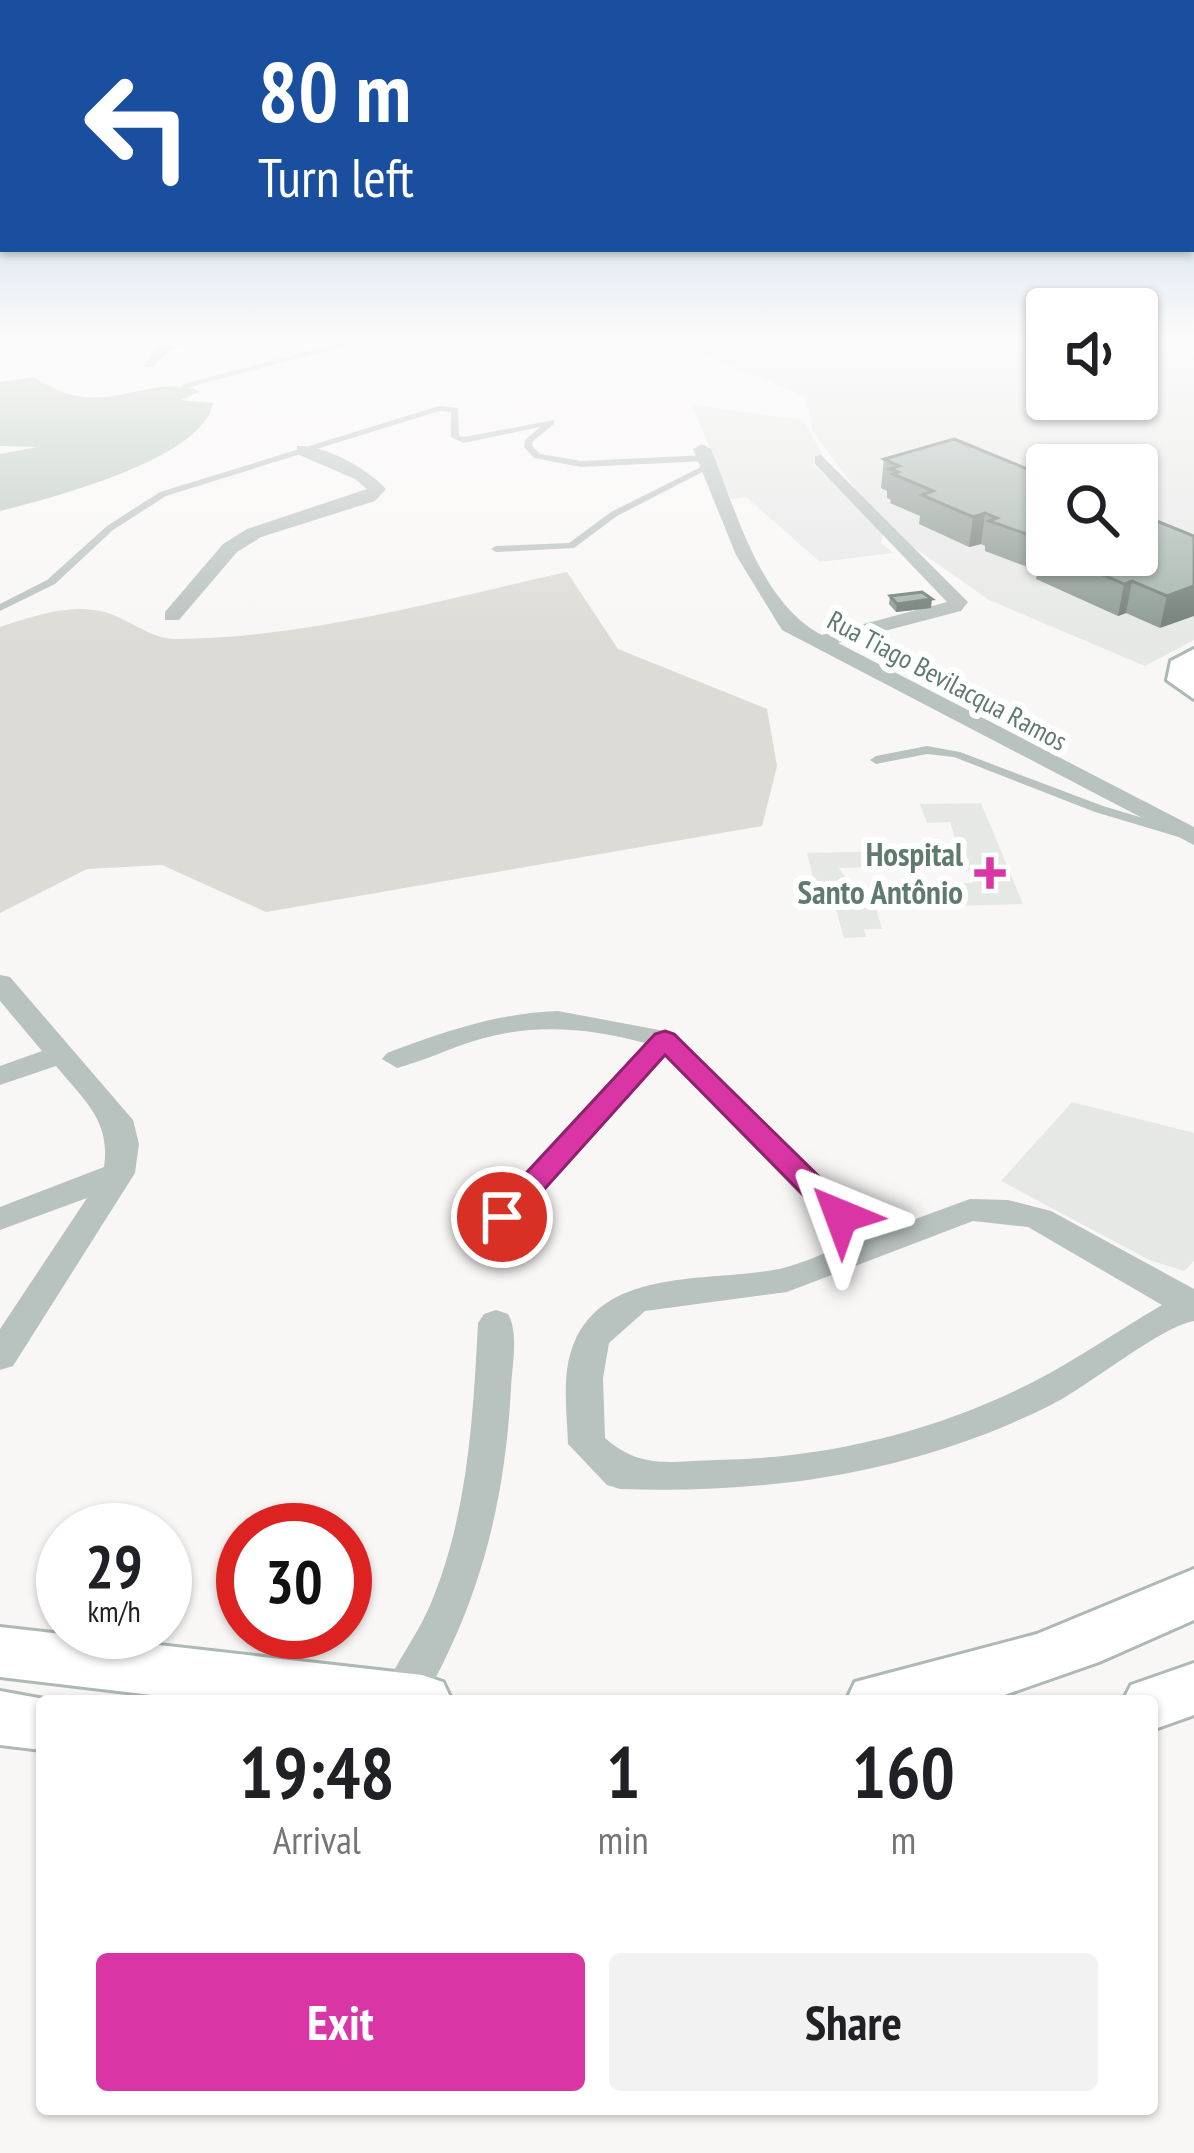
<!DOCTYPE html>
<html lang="en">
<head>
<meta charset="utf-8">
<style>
	:root { --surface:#fff; --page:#f2f2f2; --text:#202124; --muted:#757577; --accent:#da35a4 }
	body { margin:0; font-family:"PT Sans Narrow",sans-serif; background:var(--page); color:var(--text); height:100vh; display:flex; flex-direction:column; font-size:45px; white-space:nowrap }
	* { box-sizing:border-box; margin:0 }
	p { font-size:39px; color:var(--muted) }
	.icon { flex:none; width:66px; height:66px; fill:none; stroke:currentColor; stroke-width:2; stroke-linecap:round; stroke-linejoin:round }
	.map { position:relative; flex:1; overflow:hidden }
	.drawer { position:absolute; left:36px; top:1695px; width:1122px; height:420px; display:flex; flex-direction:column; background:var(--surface); border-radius:12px; box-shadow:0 3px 9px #0004 }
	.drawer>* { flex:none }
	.guide { position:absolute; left:0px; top:0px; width:1194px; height:252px; box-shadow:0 3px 9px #0004; background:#1a4fa0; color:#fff; overflow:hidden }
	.fabs { position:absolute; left:1026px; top:288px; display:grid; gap:24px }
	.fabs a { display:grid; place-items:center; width:132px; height:132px; border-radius:12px; background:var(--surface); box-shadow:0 3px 9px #0004; font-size:60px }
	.speed { position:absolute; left:36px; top:1503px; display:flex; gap:24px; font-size:60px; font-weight:700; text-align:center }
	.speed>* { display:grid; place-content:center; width:156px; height:156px; border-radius:50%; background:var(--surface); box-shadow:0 3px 9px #0004; line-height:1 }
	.speed small { font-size:30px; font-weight:400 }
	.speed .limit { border:18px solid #d22; background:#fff; color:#111 }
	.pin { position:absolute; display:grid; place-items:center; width:102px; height:102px; color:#fff; margin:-51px; border:6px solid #fff; border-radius:50%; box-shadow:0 3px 12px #0007 }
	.me { position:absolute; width:132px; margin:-66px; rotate:316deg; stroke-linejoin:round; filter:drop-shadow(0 0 9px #0008) }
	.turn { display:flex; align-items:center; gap:42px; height:252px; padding:0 60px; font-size:54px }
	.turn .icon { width:156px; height:156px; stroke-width:2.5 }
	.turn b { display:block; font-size:84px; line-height:102px }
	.eta { display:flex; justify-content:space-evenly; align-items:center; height:204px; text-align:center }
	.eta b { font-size:72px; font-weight:700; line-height:84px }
	.action { display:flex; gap:24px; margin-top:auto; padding:24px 60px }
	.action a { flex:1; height:138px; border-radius:12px; background:var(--accent); color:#fff; font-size:48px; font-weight:700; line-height:138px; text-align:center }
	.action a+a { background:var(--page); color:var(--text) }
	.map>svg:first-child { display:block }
	.built { fill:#e6e8e6; fill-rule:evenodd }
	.green { fill:#dddbd6 }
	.water { fill:#b7c7bc }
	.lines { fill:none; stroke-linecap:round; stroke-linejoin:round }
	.stream { stroke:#b7c7bc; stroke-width:4.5 }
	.secondary-casing { stroke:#adb9b4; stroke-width:6 }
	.lane { fill:#b8c2be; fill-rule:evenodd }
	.street { fill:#b8c2be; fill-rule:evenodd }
	.secondary { fill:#fff; fill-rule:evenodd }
	.wall { fill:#8d9b94 }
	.shaded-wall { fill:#737e78 }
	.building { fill:#a4b4ac; stroke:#737e78; stroke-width:3 }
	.route { fill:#da35a4; stroke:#8e226b; stroke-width:3 }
	.poi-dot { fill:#da35a4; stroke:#fff; stroke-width:4.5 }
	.labels { text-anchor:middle; stroke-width:12; stroke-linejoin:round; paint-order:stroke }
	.far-street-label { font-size:27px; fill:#607a6f; stroke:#fff }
	.poi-label { font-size:33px; font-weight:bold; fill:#607a6f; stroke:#fff; text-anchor:end }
</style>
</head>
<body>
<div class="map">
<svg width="1194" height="2153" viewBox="0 0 1194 2153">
	<rect width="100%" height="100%" fill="#f9f7f6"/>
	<!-- built -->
	<path class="built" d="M 718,338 L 1047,338 L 1047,399 L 1137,399 L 1137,338 L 1194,338 L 1194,640 L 1145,666 L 989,600 L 912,546 L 861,496 L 812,430 L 806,397 L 686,347 ZM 1047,465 L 1137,465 L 1137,555 L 1047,555 Z
		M 692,405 L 803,420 L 823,455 L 813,464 L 884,532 L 881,543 L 893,553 L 820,562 L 746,497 L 731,499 Z
		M 981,803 L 1023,904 L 876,908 L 882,929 L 864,929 L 866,937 L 844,938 L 830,889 L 816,889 L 807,853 L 933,850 L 932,844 L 957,844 L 950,822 L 927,823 L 920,804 ZM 966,864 L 973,883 L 853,887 L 839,868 Z
		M 1072,1102 L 1194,1133 L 1194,1261 L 1184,1271 L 1149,1260 L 1001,1181 Z"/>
	<!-- green -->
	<path class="green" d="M 567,572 L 618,649 L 767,709 L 777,766 L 762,826 L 266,912 L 162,865 L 87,869 L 0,913 L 0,627 C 37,615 78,600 116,616 C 134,624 157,640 176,639 C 308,638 439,600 567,572 Z"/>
	<!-- water -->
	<path class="water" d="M 34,377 C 105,425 142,371 201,391 L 181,400 L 213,403 C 204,459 48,499 0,511 L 0,454 L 37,447 L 0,446 L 0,382 Z"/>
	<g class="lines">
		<!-- stream -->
		<path class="stream" d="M 185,386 L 366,338"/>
		<!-- secondary casing -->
		<g class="secondary-casing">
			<path id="secondary" d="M 1194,649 L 1194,699 L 1167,680 L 1171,661 Z
				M 1194,1569 L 1194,1620 L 1099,1662 L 987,1701 L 846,1701 L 855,1682 L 1037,1634 Z
				M 0,1627 L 422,1675 L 443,1682 L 452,1701 L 202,1701 L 0,1677 Z
				M 1194,1663 L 1194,1715 L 1152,1730 L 1152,1701 L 1123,1701 L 1131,1685 Z
				M 0,1691 L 55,1701 L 42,1701 L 42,1750 L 0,1745 Z"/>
		</g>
		<!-- lane -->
		<path class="lane" d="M 439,406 L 458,408 L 459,436 L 464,437 L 554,420 L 554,424 L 533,441 L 532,446 L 540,454 L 581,461 L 707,455 L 711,458 L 707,461 L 581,467 L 534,458 L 524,447 L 525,440 L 540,427 L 464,443 L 451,437 L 451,412 L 439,411 L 166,496 L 113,530 L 55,584 L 0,611 L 0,604 L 47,580 L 107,526 L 160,492 Z
			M 707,464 L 714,466 L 617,516 L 574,548 L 496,552 L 491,549 L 496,546 L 569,543 L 611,512 Z
			M 927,746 L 960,752 L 1103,806 L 1186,831 L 1188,834 L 1182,838 L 1095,812 L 954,757 L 927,754 L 876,764 L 870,760 L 876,756 Z"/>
		<!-- street -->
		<path class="street" d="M 178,338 L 199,338 L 167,352 L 153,367 L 143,367 L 157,346 Z
			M 702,444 L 711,449 C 736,510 760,603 822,635 L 947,602 L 815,464 L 815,456 L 821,455 L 968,602 L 961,611 L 838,643 L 1194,827 L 1194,845 L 782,630 L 736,555 L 693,449 Z
			M 297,446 C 325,445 367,468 386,489 L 375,501 L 261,537 L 237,552 L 179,620 L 165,620 L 165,612 L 223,544 L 247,529 L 367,489 L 355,479 L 297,454 Z
			M 0,975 L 10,977 L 133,1120 L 139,1144 L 135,1173 L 13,1366 L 0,1370 L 0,1329 L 87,1198 L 0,1230 L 0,1207 L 104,1167 C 111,1121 84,1100 56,1066 L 0,1085 L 0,1066 L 42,1051 L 0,1001 Z
			M 558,1011 L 675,1033 L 877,1233 L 970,1199 L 1008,1200 L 1051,1211 L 1194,1289 L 1194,1321 C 1160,1327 1089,1386 1051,1405 C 914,1473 772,1494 620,1489 L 607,1485 L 568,1444 C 567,1412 561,1374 574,1343 C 606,1266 711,1283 779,1269 C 802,1264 826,1252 848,1244 L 665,1056 L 514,1225 L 490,1225 L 486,1217 L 490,1209 L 645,1043 C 589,1028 534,1023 477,1040 C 450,1048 424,1061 397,1068 L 382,1059 L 387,1053 C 443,1032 497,1013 558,1011 ZM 973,1221 L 1028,1227 L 1162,1305 C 1119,1330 1079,1358 1035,1381 C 937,1431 828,1458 717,1460 C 671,1461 641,1470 605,1438 L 603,1378 L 609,1343 L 645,1311 L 787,1292 Z
			M 496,1310 L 508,1314 C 519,1333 512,1366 511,1388 C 505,1503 480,1601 423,1701 L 380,1701 C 392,1667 417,1637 431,1603 C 468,1514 473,1418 478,1323 L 484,1314 Z"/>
		<!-- secondary -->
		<use href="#secondary" class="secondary"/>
	</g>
	<!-- wall -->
	<path class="wall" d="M 884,459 L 1047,477 L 1047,555 L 1137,555 L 1194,536 L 1160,628 L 1126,613 L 1118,616 L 1036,579 L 1038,571 L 985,551 L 985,546 L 981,544 L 969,547 L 919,524 L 920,516 L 890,503 L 891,500 L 887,498 L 887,491 L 881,488 Z
		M 890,596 L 931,608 L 896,612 L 889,604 Z"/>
	<!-- shaded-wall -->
	<path class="shaded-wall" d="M 985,513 L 981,544 L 969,547 L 973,517 Z
		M 1132,581 L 1126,613 L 1118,616 L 1124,584 Z
		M 1194,586 L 1194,616 L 1160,628 L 1167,596 Z
		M 932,599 L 931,608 L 896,612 L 897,604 Z"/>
	<!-- building -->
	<path class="building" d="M 954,439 L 1047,477 L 1047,541 L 989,521 L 997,518 L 985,513 L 973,517 L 922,495 L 933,491 L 893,474 L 898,472 L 890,469 L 899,466 L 884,459 Z
		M 1137,513 L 1194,536 L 1194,586 L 1167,596 L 1132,581 L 1124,584 L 1057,555 L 1137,555 Z
		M 922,592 L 932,599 L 897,604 L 890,596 Z"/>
	<!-- sky -->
	<linearGradient id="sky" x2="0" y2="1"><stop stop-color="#94bcd6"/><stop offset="0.53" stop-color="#fcfbfb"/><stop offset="1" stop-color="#fcfbfb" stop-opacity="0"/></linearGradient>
	<rect width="1194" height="639" fill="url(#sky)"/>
	<!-- route -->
	<path class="route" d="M 665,1031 L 674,1034 L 852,1209 L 856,1216 L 852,1223 L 831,1223 L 665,1055 L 513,1224 L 492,1224 L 487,1217 L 492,1210 L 655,1034 Z"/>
	<!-- markers -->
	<path class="poi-dot" d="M984 855h12v12h12v12h-12v12h-12v-12h-12v-12h12z"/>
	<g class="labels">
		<!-- far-street labels -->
		<g class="far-street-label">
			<text transform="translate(947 681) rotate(28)" y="9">Rua Tiago Bevilacqua Ramos</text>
		</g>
		<!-- poi labels -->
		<g class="poi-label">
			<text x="963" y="866">Hospital<tspan x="963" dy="38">Santo Antônio</tspan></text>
		</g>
	</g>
</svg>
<div class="fabs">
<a><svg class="icon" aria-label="sound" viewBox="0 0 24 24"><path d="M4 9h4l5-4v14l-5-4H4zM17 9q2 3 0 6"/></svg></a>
<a><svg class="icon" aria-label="search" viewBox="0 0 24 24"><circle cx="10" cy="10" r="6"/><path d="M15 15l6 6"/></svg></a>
</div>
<div class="speed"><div>29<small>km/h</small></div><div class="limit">30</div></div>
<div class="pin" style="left:502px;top:1217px;background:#d93025"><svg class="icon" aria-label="arrive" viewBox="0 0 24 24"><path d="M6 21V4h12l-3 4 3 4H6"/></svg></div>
<svg class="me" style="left:841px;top:1216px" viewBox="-20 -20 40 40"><path d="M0-17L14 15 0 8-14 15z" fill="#da35a4" stroke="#fff" stroke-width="4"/></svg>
<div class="guide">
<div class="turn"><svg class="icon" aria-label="left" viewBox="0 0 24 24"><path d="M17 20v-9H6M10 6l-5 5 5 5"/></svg><div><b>80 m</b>Turn left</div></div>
</div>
<section class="drawer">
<div class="eta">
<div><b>19:48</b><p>Arrival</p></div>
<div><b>1</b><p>min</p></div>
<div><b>160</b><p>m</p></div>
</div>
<div class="action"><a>Exit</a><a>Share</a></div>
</section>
</div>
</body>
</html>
